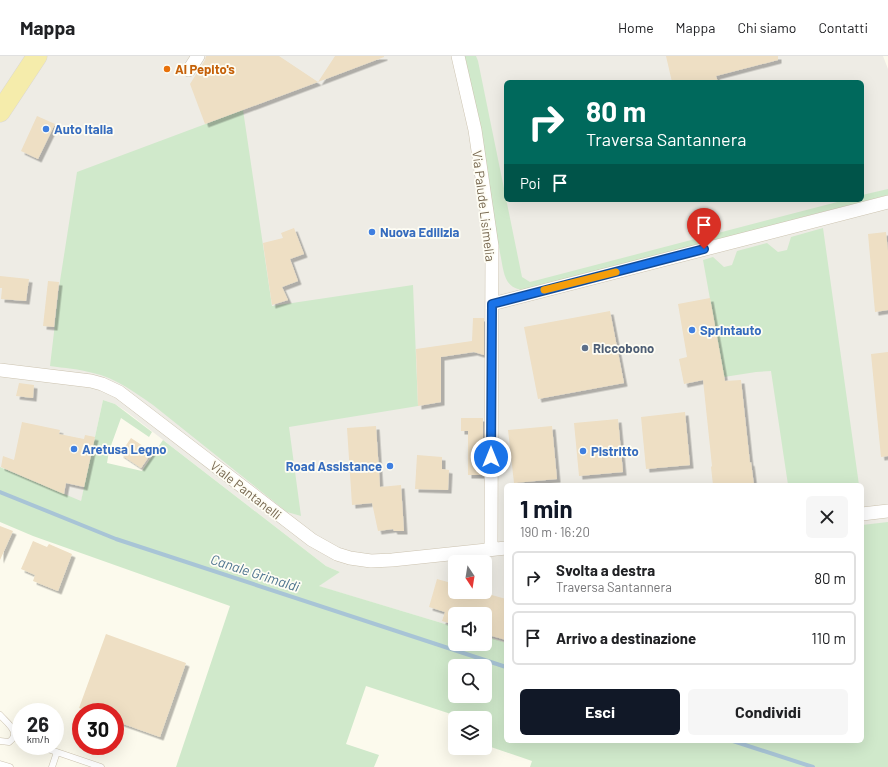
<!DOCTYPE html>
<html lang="it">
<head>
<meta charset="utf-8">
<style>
	:root { --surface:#fff; --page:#f6f6f6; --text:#202124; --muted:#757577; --line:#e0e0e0; --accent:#111827 }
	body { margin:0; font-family:Barlow,sans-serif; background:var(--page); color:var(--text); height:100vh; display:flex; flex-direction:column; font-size:15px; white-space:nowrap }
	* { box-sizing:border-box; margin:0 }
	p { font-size:13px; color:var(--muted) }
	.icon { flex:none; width:22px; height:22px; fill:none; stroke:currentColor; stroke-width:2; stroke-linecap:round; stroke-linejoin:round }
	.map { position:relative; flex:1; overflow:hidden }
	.drawer { position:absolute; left:504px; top:427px; width:360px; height:260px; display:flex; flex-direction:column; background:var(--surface); border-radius:6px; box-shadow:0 4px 16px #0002 }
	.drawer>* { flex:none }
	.guide { position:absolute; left:504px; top:24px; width:360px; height:122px; border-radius:6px; box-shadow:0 4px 16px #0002; background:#00695c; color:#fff; overflow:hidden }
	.needle { width:26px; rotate:168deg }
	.controls { position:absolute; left:448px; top:499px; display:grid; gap:8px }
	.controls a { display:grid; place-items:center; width:44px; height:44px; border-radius:6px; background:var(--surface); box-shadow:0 4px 16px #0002; font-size:20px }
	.speed { position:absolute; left:12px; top:647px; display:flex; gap:8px; font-size:20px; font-weight:700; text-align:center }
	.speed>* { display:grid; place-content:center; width:52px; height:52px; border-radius:50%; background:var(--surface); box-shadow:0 4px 16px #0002; line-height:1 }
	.speed small { font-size:10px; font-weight:400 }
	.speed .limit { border:6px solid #d22; background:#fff; color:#111 }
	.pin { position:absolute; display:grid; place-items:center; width:34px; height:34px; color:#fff; margin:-41px -17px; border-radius:50% 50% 50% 0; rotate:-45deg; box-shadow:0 0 4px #0007 }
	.pin .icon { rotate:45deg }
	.me { position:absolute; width:44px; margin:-22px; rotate:0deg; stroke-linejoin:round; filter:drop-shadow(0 0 3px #0008) }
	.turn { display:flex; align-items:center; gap:14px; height:84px; padding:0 16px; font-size:18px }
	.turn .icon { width:52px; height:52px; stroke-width:2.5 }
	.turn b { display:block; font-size:28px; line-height:34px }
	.then { display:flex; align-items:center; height:38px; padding:0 16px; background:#0003; gap:8px; font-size:15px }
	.round { display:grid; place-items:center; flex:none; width:42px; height:42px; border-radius:6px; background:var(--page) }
	.head { display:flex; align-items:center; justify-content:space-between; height:68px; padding:0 16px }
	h1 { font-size:24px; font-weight:700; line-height:30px; color:var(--accent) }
	.button { display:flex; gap:8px; margin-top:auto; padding:8px 16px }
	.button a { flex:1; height:46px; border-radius:6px; background:var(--accent); color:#fff; font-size:16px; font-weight:700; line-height:46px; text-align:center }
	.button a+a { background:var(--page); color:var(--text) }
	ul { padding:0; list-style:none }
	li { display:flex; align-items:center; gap:12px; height:54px; margin:0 8px 6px; padding:0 8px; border:2px solid var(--line); border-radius:6px }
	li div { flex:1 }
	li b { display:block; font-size:15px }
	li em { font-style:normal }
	header { display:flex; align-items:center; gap:24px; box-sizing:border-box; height:56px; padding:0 20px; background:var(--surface); border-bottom:1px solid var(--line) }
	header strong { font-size:19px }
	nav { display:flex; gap:22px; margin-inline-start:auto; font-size:14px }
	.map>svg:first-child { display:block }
	.industrial { fill:#eeece5; fill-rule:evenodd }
	.green { fill:#d0e9cb; fill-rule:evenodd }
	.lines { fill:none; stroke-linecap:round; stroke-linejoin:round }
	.stream { stroke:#a8c4d6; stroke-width:4 }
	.building { fill:#eedfc4; filter:url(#shadow) }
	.service-casing { stroke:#ccc3b0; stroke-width:7 }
	.minor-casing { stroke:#ccc3b0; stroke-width:14 }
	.primary-casing { stroke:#dcd8d2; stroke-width:21 }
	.service { stroke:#fff; stroke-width:6 }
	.minor { stroke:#fff; stroke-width:13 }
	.primary { stroke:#f5ecab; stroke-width:20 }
	.route-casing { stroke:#114b97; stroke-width:10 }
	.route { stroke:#1a73e8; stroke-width:7 }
	.slow { stroke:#f59e0b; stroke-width:7 }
	.food-dot { fill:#e8710a; stroke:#fefdf4; stroke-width:1.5 }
	.shop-dot { fill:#3f7fe0; stroke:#fefdf4; stroke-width:1.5 }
	.service-dot { fill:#5c6f8a; stroke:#fefdf4; stroke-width:1.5 }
	.labels { text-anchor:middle; stroke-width:3.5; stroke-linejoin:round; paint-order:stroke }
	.food-label { font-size:13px; font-weight:bold; fill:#c56008; stroke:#fefdf4; text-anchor:start }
	.shop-label { font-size:13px; font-weight:bold; fill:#366cbe; stroke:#fefdf4; text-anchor:start }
	.street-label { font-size:13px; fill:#776850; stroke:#fefdf4 }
	.service-label { font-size:13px; font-weight:bold; fill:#4e5e75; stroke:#fefdf4; text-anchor:start }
	.water-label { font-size:14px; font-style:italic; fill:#4e748f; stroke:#fefdf4 }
</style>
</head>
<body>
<header>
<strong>Mappa</strong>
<nav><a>Home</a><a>Mappa</a><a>Chi siamo</a><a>Contatti</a></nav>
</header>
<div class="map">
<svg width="888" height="711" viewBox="0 0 888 711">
	<defs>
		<filter id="shadow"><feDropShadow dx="3.5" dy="3.5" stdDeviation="0" flood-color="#0004"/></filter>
	</defs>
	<rect width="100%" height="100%" fill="#fcfaed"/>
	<!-- industrial -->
	<path class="industrial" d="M 0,0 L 883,0 L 888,13 L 888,710 L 862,685 L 862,429 L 506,429 L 506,587 L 485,580 L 485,558 L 455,558 L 455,571 L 318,530 L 340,516 L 326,510 L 127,356 L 115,348 L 103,344 L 81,446 L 0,411 ZM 506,26 L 862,26 L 862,144 L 506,144 ZM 455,506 L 485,506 L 485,536 L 455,536 Z"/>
	<!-- green -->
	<path class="green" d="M 464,0 L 476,0 L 478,5 L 522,221 L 530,226 L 845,144 L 862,144 L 862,139 L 888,133 L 888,139 L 795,163 L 774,170 L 526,234 C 503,234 504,215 500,197 Z
		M 243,54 L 272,250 L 413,229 L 418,350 L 289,371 L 301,460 L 287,456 L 153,349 C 134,336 116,322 93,317 C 79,313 64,312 50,310 L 60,225 L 77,116 Z
		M 823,172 L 859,429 L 788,429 L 771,315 L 756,316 L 724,321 L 703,204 L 713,201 L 724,211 L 732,209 L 737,195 L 767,187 L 778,196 L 787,194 L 791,181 Z
		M 103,344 L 115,348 L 152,376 L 149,381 L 121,362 L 109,395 L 107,407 L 142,415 L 163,384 L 326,510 L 340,516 L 319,530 L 455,571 L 455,588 L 485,588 L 485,580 L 506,587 L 506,685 L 862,685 L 862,469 L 888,466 L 888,711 L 530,711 L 532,705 L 485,689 L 485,662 L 463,662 L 366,630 L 346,688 L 379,699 L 374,711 L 176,711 L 230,550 L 33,480 L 0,466 L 0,411 L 81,445 ZM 455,610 L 485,610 L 485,640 L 455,640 Z"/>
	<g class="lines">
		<!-- stream -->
		<path class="stream" d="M 0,436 L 116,483 L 506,611
			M 733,685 L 813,711"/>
	</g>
	<!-- building -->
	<path class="building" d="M 206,0 L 279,0 L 318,26 L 205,68 L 190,28 L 205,4 Z
		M 335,0 L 384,0 L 384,1 L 318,26 Z
		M 666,0 L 778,0 L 778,4 L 716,20 L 718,26 L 672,26 Z
		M 37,60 L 55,68 L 38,103 L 21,95 Z
		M 294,172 L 304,198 L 290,203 L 298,225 L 282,231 L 288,244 L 272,249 L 263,187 L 283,182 L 281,177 Z
		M 886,176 L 888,195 L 888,254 L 875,256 L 868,178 Z
		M 0,220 L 29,223 L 26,245 L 1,243 L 2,232 L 0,232 Z
		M 48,225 L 59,226 L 54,271 L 43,270 Z
		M 710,242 L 725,325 L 741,324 L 750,407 L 751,406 L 754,429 L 713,429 L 711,411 L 712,410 L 703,324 L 684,328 L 679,303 L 687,301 L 678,248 Z
		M 610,255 L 624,327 L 538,343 L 524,271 Z
		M 473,262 L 484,262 L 484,299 L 474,296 L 441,301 L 441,346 L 418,350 L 416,293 L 472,285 Z
		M 888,296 L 888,400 L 881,401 L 871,298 Z
		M 19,327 L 34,329 L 33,342 L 16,340 Z
		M 685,356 L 690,409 L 646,413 L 641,361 Z
		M 461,362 L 483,362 L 483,419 L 468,419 L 468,375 L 461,375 Z
		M 618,363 L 623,416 L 579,420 L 574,367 Z
		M 22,366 L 60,374 L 59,378 L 84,383 L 85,379 L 95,381 L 84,431 L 66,427 L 64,438 L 1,411 L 3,400 L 14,404 Z
		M 376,370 L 380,431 L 401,429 L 404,475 L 394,475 L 393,473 L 378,475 L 372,447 L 352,449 L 347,372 Z
		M 552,370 L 557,423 L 514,427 L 508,374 Z
		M 131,382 L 152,396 L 141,412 L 120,398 Z
		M 417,399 L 442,401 L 442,413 L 449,414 L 448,434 L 415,433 Z
		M 0,470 L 13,475 L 0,504 Z
		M 33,485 L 47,491 L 49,488 L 72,498 L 58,535 L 33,525 L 35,519 L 21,513 Z
		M 437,523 L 455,528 L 455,536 L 481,536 L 506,543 L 506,584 L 485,578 L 485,558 L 455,558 L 455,569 L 442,565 L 445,556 L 429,551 Z
		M 106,578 L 186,607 L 160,681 L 115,665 L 115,656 L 90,656 L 79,652 Z"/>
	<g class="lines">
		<!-- service casing -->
		<g class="service-casing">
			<path id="service" d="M 0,659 C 7,667 22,677 9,686 L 0,685
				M 39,690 L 101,711
				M 0,708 L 10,711
				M 52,711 L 57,696"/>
		</g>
		<!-- minor casing -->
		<g class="minor-casing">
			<path id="minor" d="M 458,0 L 475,74 L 492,190 L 491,493
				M 189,14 L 198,0
				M 492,248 L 888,146
				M 0,314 L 91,325 L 102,328 L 119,336 L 312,484 L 337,498 L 350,502 L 371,505 L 392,504 L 506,492
				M 862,458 L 888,455"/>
		</g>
		<!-- primary casing -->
		<g class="primary-casing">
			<path id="primary" d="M 0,56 L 37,0"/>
		</g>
		<!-- service -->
		<use href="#service" class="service"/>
		<!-- minor -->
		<use href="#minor" class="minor"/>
		<!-- primary -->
		<use href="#primary" class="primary"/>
	</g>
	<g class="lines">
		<!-- route casing -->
		<g class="route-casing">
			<path id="route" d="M 491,401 L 492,248 L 704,193"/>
		</g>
		<!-- route -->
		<use href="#route" class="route"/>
		<!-- slow -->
		<path class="slow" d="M 544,234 L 616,216"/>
	</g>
	<!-- markers -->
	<circle class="food-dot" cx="167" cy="13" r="4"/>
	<g class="shop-dot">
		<circle cx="46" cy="73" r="4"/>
		<circle cx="372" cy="176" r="4"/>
		<circle cx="692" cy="274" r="4"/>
		<circle cx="74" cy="393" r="4"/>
		<circle cx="583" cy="395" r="4"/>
		<circle cx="390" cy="410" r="4"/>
	</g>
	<circle class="service-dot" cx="585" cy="292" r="4"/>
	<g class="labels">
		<!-- food labels -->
		<g class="food-label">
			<text x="175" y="18">Al Pepito's</text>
		</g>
		<!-- shop labels -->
		<g class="shop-label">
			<text x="54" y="78">Auto Italia</text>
			<text x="380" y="181">Nuova Edilizia</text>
			<text x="700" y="279">Sprintauto</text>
			<text x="82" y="398">Aretusa Legno</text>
			<text x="591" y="400">Pistritto</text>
			<text x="382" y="415" text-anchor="end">Road Assistance</text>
		</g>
		<!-- street labels -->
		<g class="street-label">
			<text transform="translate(484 150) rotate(83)" y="5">Via Palude Lisimelia</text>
			<text transform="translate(246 434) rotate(38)" y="5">Viale Pantanelli</text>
		</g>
		<!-- service labels -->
		<g class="service-label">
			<text x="593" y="297">Riccobono</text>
		</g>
		<!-- water labels -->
		<g class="water-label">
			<text transform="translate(255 517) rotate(18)" y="5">Canale Grimaldi</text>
		</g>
	</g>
</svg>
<div class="controls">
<a><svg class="needle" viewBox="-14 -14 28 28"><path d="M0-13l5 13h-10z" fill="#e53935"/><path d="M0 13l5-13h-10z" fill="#757577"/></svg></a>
<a><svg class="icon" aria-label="sound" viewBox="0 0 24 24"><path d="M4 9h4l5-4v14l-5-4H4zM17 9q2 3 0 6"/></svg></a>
<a><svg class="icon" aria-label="search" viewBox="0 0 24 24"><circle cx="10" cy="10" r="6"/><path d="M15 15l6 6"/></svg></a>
<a><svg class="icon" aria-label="layers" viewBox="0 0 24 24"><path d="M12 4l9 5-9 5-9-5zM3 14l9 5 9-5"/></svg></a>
</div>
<div class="speed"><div>26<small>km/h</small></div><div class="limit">30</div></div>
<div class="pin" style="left:704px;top:193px;background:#d93025"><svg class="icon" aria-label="arrive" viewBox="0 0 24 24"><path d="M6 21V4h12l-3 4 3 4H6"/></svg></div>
<svg class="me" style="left:491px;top:401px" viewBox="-20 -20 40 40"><circle r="17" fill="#1a73e8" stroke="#fff" stroke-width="3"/><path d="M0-11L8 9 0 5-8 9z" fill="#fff"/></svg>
<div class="guide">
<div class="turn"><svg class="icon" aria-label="right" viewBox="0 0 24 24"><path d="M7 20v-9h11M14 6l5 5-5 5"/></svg><div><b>80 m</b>Traversa Santannera</div></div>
<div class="then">Poi<svg class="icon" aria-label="arrive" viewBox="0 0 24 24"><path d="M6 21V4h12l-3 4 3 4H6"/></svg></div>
</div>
<section class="drawer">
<div class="head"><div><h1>1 min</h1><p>190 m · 16:20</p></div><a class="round"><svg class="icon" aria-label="close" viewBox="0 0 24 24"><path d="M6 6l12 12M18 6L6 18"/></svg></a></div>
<ul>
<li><svg class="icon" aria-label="right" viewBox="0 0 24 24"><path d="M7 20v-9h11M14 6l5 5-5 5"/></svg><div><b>Svolta a destra</b><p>Traversa Santannera</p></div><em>80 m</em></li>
<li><svg class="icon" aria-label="arrive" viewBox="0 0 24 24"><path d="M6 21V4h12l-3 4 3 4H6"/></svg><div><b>Arrivo a destinazione</b></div><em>110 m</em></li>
</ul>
<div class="button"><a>Esci</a><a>Condividi</a></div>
</section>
</div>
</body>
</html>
